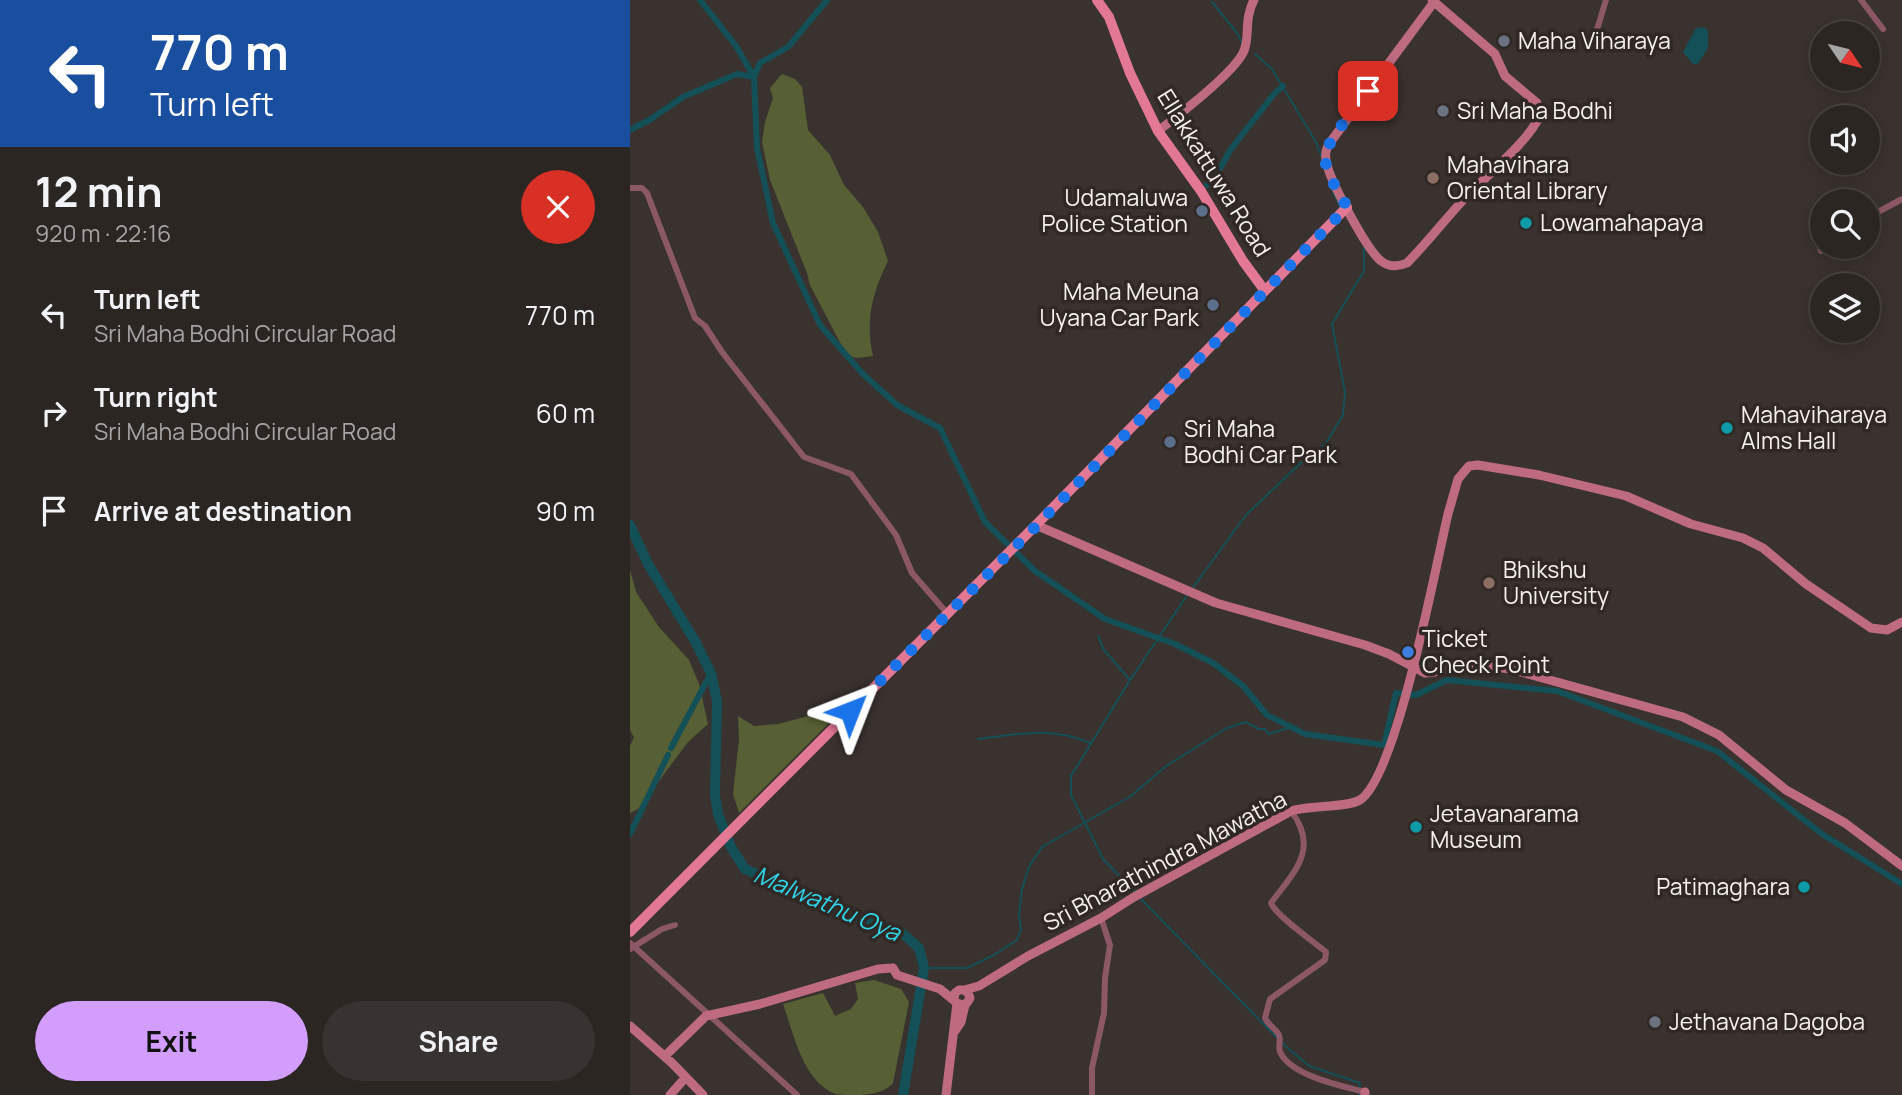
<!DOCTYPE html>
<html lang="en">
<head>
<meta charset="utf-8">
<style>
	:root { --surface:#2c2623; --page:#383230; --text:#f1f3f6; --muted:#a6a5a6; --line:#484341; --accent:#d29dfd }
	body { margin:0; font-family:Manrope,sans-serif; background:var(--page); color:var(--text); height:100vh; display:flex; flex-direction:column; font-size:26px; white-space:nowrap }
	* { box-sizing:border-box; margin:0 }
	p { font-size:23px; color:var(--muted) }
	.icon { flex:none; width:38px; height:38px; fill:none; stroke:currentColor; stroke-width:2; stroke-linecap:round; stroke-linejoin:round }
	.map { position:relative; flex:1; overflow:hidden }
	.details { display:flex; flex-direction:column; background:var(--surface); width:630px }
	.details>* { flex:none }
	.top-card { background:#1a4fa0; color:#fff; overflow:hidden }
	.needle { width:46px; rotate:125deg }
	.tools { position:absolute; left:1180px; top:21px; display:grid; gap:14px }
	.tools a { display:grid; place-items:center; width:70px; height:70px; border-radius:50%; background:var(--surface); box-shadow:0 4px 18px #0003,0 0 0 2px var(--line); font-size:35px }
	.pin { position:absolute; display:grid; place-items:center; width:60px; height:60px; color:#fff; margin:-30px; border-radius:14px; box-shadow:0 4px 10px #0006 }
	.me { position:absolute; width:77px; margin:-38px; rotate:45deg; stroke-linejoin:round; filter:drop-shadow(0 0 5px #0008) }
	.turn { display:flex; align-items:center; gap:24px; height:147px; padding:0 35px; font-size:32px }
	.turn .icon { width:91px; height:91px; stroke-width:2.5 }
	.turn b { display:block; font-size:49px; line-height:60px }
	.round { display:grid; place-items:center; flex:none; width:74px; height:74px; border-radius:37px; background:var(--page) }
	.summary { display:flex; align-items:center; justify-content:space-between; height:119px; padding:0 35px }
	h1 { font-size:42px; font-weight:700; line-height:52px }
	.cta { display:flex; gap:14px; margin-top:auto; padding:14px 35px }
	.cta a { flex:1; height:80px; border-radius:42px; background:var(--accent); color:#111; font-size:28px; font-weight:700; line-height:80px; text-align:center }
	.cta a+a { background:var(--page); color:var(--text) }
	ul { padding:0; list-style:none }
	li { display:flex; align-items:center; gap:21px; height:98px; padding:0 35px }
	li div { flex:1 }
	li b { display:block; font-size:26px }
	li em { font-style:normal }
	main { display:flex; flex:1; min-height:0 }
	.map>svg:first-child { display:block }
	.green { fill:#576034 }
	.water { fill:#145057 }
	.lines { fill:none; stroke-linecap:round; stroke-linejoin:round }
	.stream { stroke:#145057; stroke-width:2 }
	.canal { stroke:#145057; stroke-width:6 }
	.river { stroke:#145057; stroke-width:10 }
	.street { stroke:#8d5865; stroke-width:6 }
	.secondary { stroke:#be6b80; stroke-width:9 }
	.primary { stroke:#e37895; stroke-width:10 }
	.route { stroke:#1a73e8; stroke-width:12; stroke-dasharray:0 21.6 }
	.worship-dot { fill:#6b7280; stroke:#302825; stroke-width:2.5 }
	.education-dot { fill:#8d6e63; stroke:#302825; stroke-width:2.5 }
	.service-dot { fill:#5c6f8a; stroke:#302825; stroke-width:2.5 }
	.culture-dot { fill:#0f9aa8; stroke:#302825; stroke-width:2.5 }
	.shop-dot { fill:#3f7fe0; stroke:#302825; stroke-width:2.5 }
	.labels { text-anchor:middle; stroke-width:7; stroke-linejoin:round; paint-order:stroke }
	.poi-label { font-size:23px; fill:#f6f0ee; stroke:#302825; text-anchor:start }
	.street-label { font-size:23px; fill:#f6f0ee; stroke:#302825 }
	.water-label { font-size:24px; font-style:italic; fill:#2ed5e8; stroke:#302825 }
</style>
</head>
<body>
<main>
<section class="details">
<div class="top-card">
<div class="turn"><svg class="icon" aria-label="left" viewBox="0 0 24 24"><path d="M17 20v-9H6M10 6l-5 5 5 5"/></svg><div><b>770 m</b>Turn left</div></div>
</div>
<div class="summary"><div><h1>12 min</h1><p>920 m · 22:16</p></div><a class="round" style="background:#d93025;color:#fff"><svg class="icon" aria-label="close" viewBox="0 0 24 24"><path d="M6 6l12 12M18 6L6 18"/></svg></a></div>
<ul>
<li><svg class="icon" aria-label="left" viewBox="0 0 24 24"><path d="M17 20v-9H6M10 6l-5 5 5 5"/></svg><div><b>Turn left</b><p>Sri Maha Bodhi Circular Road</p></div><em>770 m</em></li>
<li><svg class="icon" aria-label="right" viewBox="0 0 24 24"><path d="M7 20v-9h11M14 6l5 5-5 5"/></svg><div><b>Turn right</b><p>Sri Maha Bodhi Circular Road</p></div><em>60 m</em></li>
<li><svg class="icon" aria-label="arrive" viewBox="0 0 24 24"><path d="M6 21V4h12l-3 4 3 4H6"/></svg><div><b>Arrive at destination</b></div><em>90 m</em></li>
</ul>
<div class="cta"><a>Exit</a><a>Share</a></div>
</section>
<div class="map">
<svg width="1272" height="1095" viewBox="0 0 1272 1095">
	<rect width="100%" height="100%" fill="#3a322f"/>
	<!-- green -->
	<path class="green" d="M 152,74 L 165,79 L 172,87 L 178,130 L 200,155 L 214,185 L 233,207 L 248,232 L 258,261 C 242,293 235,321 243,356 L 228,358 L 217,356 L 180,285 L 177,273 L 140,180 L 132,142 L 135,122 L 143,98 L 140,88 Z
		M 0,570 L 6,592 L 29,627 L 59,660 L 69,684 L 78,724 L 58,742 L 8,809 L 0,813 L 0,746 L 4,737 L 0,730 Z
		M 205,709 L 210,712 L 109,813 L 103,794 L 109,740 L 108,716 L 124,726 L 148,724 Z
		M 244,980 L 271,989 L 279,1002 L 263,1083 C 255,1093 238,1095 227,1095 C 220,1095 211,1095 205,1094 C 172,1080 164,1034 153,1004 L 193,993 L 205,1016 L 221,1009 L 228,999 L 225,983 Z"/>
	<!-- water -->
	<path class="water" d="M 1074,27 L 1078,31 L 1078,48 L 1068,64 L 1063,64 L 1053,52 L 1066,28 Z"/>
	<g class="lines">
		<!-- stream -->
		<path class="stream" d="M 582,2 L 607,33 L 612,43
			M 625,54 L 642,69 L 686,142 L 692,158
			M 701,187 L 710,207
			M 561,590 L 616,515 L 674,460 L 696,443 L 713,415 L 715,392 L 702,324 L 734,271 L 734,247
			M 468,636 L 474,650 L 499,679
			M 348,739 C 391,734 419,726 460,743
			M 504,891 L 473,859 L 441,795 L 441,776 L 500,680 L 558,594
			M 510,898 L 648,1039
			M 294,968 L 337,968 L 364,955 L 387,940 L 391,929 L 389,914 L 392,889 L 399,867 L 412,847 L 501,796 L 536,766 L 597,728 L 616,722 L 629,729 L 635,729 L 638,734 L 662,727
			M 652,1043 L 679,1066 L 730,1083 L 729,1095"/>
		<!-- canal -->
		<path class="canal" d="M 70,0 L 106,46 L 124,77 L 127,148 L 143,223 L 190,325 L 233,374 L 267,405 L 310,428 L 355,522 L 405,571 L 475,619 L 545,644 L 583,663 L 613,686 L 637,715 L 675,734 L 754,745 L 766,693 L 786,695 L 817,680 L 927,691 L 1087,751 L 1192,834 L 1272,884
			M 0,130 L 21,119 L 53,97 L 107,74 L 124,77 L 130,63 L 158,47 L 197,0
			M 577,185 L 583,181 L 601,149 L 644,94 L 653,86
			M 41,748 L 81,673
			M 0,834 L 38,755"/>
		<!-- river -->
		<path class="river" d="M 0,525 L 18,564 L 65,641 L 81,673 L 87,701 L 85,795 L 88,814 L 101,847 L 115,869 L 143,881 L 171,898 L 272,933 L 289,948 L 294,968 L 273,1095"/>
		<!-- street -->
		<path class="street" d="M 1231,0 L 1253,29
			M 962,46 L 976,0
			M 0,188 L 12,188 L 17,193 L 65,318 L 75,326 L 92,352 L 174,457 L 221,474 L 266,535 L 282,573 L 317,613
			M 1237,218 L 1272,199
			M 1192,232 L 1186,231 L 1191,251 L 1196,247
			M 661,811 C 690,849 664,872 641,903 C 645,915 683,941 696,952 L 695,960 L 640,999 L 635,1018 C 638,1025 646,1029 649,1035 C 651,1040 648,1047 650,1052 C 661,1076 712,1086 735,1092
			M 0,943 L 167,1095
			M 0,949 L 32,929 L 45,925
			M 462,1095 L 462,1068 L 474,1013 L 475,978 L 480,945 L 471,918"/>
		<!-- secondary -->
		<path class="secondary" d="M 802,0 L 865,54 L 875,76 L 907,103 L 910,115 C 900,140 856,176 836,197 C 816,218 798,242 777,263 C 768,267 759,267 751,261 C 737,250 698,178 696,160 C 695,153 696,150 699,144 L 804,2
			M 528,131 C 549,115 602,74 613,53 C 621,37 613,21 624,0
			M 406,525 L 586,603 L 735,645 L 759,654 L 795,673 L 805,672 L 836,663 L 880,669 L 1053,717 L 1089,735 L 1156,790 L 1215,823 L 1272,866
			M 334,990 L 349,986 L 398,956 L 471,918 L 504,897 L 661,811 C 680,805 716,808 730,800 C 767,776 806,564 818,514 L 828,479 L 839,466 L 848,465 L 909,475 L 996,496 L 1061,524 L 1113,538 L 1133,548 L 1176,584 L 1241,628 L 1257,630 L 1272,622
			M 324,999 L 325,993 L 329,990 L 334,990 L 338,993 L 340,998 L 337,1003 L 332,1005 L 327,1003
			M 0,1026 L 42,1063 L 73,1095
			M 325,1031 L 331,1022 L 335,1005
			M 35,1056 L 76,1016 L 130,1004 L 248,969 L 263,968 L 267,975 L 310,989 L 327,1003
			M 735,1092 L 735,1095
			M 40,1095 L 56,1077
			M 316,1095 L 327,1003"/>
		<!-- primary -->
		<path class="primary" d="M 467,0 L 479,17 L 500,73 L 528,131 L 571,191 L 613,261 L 635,291
			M 0,932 L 406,525 L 717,207"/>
	</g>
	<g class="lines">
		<!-- route -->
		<path class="route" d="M 220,711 L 407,525 L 717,207 C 709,192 695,173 695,156 C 695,144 729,103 738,91"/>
	</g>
	<!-- markers -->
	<g class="worship-dot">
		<circle cx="874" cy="41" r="7"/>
		<circle cx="813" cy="111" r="7"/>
		<circle cx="1025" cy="1022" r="7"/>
	</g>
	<g class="education-dot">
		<circle cx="803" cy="178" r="7"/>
		<circle cx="859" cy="583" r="7"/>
	</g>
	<g class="service-dot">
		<circle cx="572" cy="211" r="7"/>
		<circle cx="583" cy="305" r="7"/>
		<circle cx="540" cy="442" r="7"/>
	</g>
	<g class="culture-dot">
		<circle cx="896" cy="223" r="7"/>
		<circle cx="1097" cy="428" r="7"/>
		<circle cx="786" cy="827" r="7"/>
		<circle cx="1174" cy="887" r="7"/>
	</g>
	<circle class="shop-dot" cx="778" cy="652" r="7"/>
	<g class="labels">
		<!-- poi labels -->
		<g class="poi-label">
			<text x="888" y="49">Maha Viharaya</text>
			<text x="827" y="119">Sri Maha Bodhi</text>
			<text x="817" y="173">Mahavihara<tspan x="817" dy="26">Oriental Library</tspan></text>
			<text x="558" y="206" text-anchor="end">Udamaluwa<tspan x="558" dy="26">Police Station</tspan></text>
			<text x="910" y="231">Lowamahapaya</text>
			<text x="569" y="300" text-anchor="end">Maha Meuna<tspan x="569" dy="26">Uyana Car Park</tspan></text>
			<text x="1111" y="423">Mahaviharaya<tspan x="1111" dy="26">Alms Hall</tspan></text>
			<text x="554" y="437">Sri Maha<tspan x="554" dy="26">Bodhi Car Park</tspan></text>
			<text x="873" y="578">Bhikshu<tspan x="873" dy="26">University</tspan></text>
			<text x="792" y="647">Ticket<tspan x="792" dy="26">Check Point</tspan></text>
			<text x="800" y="822">Jetavanarama<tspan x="800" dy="26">Museum</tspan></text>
			<text x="1160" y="895" text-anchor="end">Patimaghara</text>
			<text x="1039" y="1030">Jethavana Dagoba</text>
		</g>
		<!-- street labels -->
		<g class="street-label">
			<text transform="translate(584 173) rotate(58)" y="8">Ellakkattuwa Road</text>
			<text transform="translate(535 861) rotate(-28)" y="8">Sri Bharathindra Mawatha</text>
		</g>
		<!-- water labels -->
		<g class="water-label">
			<text transform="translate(197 904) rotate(23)" y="8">Malwathu Oya</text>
		</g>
	</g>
</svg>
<div class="tools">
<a><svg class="needle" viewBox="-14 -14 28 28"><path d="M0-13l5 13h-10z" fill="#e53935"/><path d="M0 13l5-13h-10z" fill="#a6a5a6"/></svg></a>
<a><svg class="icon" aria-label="sound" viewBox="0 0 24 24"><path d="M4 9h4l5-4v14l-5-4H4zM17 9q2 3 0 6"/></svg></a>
<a><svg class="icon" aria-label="search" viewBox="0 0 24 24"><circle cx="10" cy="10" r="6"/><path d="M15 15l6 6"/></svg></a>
<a><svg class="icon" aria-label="layers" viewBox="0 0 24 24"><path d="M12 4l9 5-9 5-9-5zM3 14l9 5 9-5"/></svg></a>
</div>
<div class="pin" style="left:738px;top:91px;background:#d93025"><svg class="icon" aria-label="arrive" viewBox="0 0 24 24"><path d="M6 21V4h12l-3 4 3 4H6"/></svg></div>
<svg class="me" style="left:220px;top:711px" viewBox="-20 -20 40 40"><path d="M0-17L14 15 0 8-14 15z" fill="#1a73e8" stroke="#fff" stroke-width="4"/></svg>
</div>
</main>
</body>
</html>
